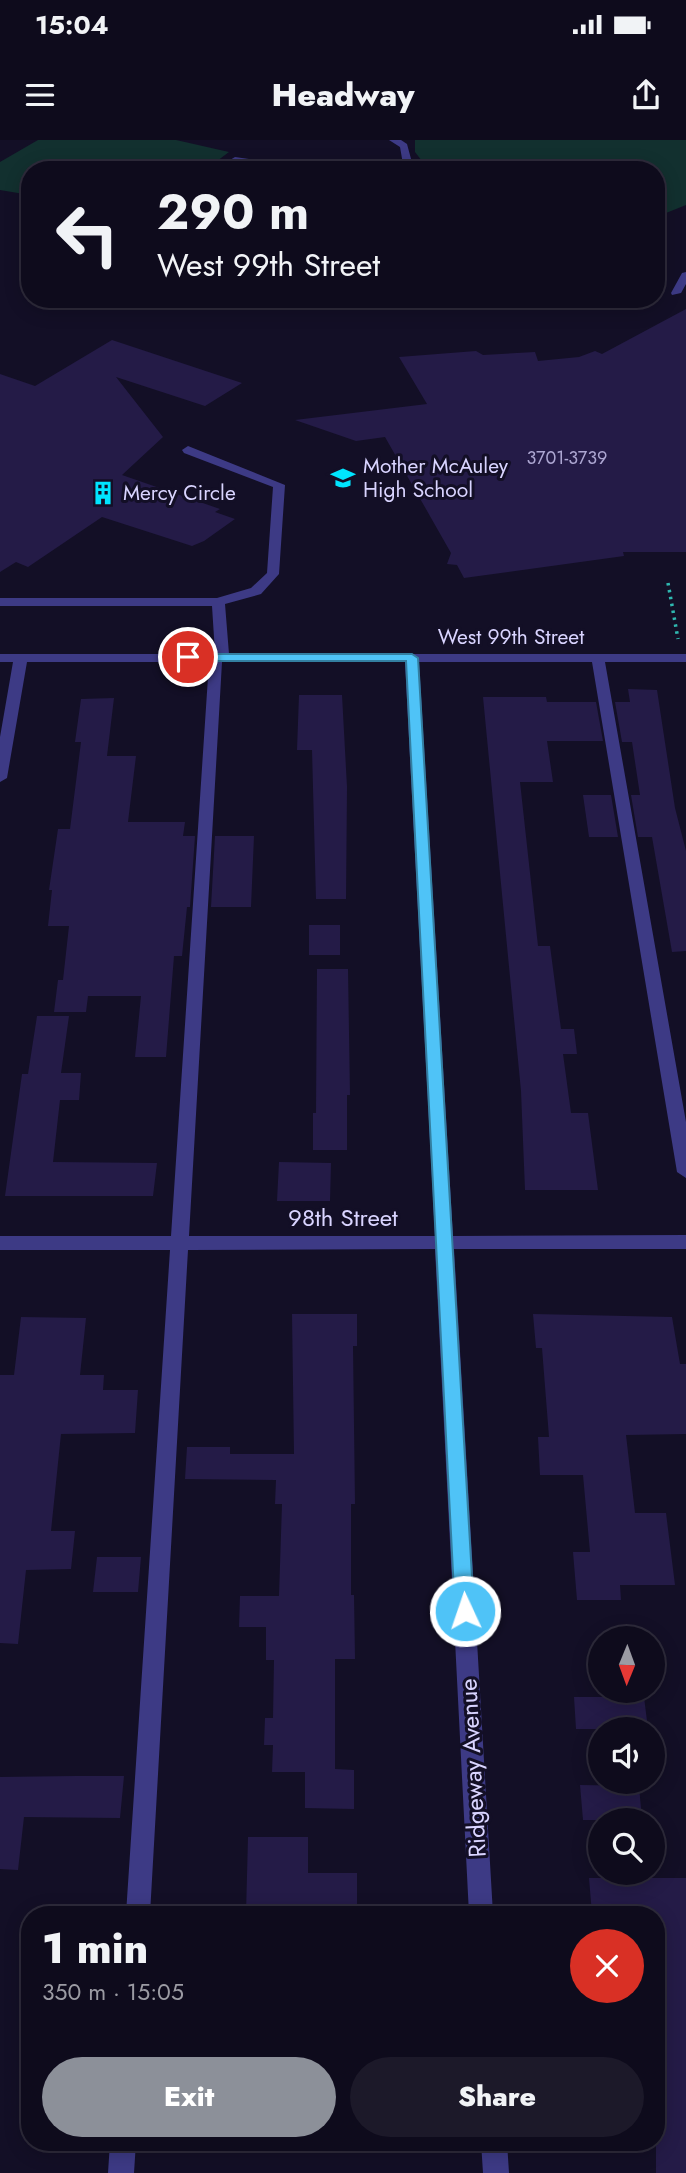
<!DOCTYPE html>
<html lang="en">
<head>
<meta charset="utf-8">
<style>
	:root { --surface:#0e0b1c; --page:#1c1929; --text:#f1f3f6; --muted:#9b9ba3; --line:#2e2b3b; --accent:#8c9099 }
	body { margin:0; font-family:Jost,sans-serif; background:var(--page); color:var(--text); height:100vh; display:flex; flex-direction:column; font-size:26px; white-space:nowrap }
	* { box-sizing:border-box; margin:0 }
	p { font-size:23px; color:var(--muted) }
	.icon { flex:none; width:38px; height:38px; fill:none; stroke:currentColor; stroke-width:2; stroke-linecap:round; stroke-linejoin:round }
	.map { position:relative; flex:1; overflow:hidden }
	.panel { position:absolute; left:21px; top:1766px; width:644px; height:245px; display:flex; flex-direction:column; background:var(--surface); border-radius:28px; box-shadow:0 4px 18px #0003,0 0 0 2px var(--line) }
	.panel>* { flex:none }
	.banner { position:absolute; left:21px; top:21px; width:644px; height:147px; border-radius:28px; box-shadow:0 4px 18px #0003,0 0 0 2px var(--line); background:#0e0b1c; color:var(--text); overflow:hidden }
	.needle { width:46px; rotate:181deg }
	.buttons { position:absolute; left:588px; top:1486px; display:grid; gap:14px }
	.buttons a { display:grid; place-items:center; width:77px; height:77px; border-radius:50%; background:var(--surface); box-shadow:0 4px 18px #0003,0 0 0 2px var(--line); font-size:35px }
	.pin { position:absolute; display:grid; place-items:center; width:60px; height:60px; color:#fff; margin:-30px; border:4px solid #fff; border-radius:50%; box-shadow:0 2px 7px #0007 }
	.me { position:absolute; width:77px; margin:-38px; rotate:357deg; stroke-linejoin:round; filter:drop-shadow(0 0 5px #0008) }
	.turn { display:flex; align-items:center; gap:24px; height:147px; padding:0 21px; font-size:32px }
	.turn .icon { width:91px; height:91px; stroke-width:2.5 }
	.turn b { display:block; font-size:49px; line-height:60px }
	.round { display:grid; place-items:center; flex:none; width:74px; height:74px; border-radius:37px; background:var(--page) }
	.headline { display:flex; align-items:center; justify-content:space-between; height:119px; padding:0 21px }
	h1 { font-size:42px; font-weight:800; line-height:52px }
	.primary-button { display:flex; gap:14px; margin-top:auto; padding:14px 21px }
	.primary-button a { flex:1; height:80px; border-radius:42px; background:var(--accent); color:#fff; font-size:28px; font-weight:800; line-height:80px; text-align:center }
	.primary-button a+a { background:var(--page); color:var(--text) }
	.status { display:flex; justify-content:space-between; align-items:center; height:49px; padding:0 35px; background:var(--surface); direction:ltr }
	.status svg { height:19px; fill:currentColor }
	header { display:flex; justify-content:space-between; align-items:center; height:91px; padding:0 21px; background:var(--surface); font-size:32px; font-weight:800 }
	.map>svg:first-child { display:block }
	.green { fill:#12302f }
	.building { fill:#241b47 }
	.lines { fill:none; stroke-linecap:round; stroke-linejoin:round }
	.path { stroke:#2fb8b0; stroke-width:3.5; stroke-dasharray:2.5 4.5; stroke-linecap:butt }
	.minor { fill:#3d3a85; fill-rule:evenodd }
	.route { fill:#4fc3f7; stroke:#337fa1; stroke-width:2 }
	.labels { text-anchor:middle; stroke-width:6; stroke-linejoin:round; paint-order:stroke }
	.far-number-label { font-size:18px; fill:#aca6d1 }
	.far-poi-label { font-size:21px; fill:#d9d4ff; stroke:#130f26; text-anchor:start }
	.far-street-label { font-size:21px; fill:#d9d4ff; stroke:#130f26 }
	.street-label { font-size:24px; fill:#d9d4ff; stroke:#130f26 }
</style>
</head>
<body>
<div class="status"><b>15:04</b><svg viewBox="0 0 49 12"><path d="M0 12V9h3v3zM5 12V6h3v6zM10 12V3h3v9zM15 12V0h3v12zM26 1h20v11H26zM47 4h2v5h-2z"/></svg></div>
<header><svg class="icon" aria-label="menu" viewBox="0 0 24 24"><path d="M4 6h16M4 12h16M4 18h16"/></svg>Headway<svg class="icon" aria-label="share" viewBox="0 0 24 24"><path d="M12 15V3M7 8l5-5 5 5M5 13v7h14v-7"/></svg></header>
<div class="map">
<svg width="686" height="2033" viewBox="0 0 686 2033">
	<rect width="100%" height="100%" fill="#130f26"/>
	<!-- green -->
	<path class="green" d="M 38,0 L 176,0 L 229,12 L 205,30 L 30,30 L 30,55 L 0,50 L 0,22 Z
		M 415,0 L 686,0 L 686,65 L 656,77 L 656,30 L 429,30 L 415,12 Z"/>
	<!-- building -->
	<path class="building" d="M 686,169 L 686,412 L 623,412 L 624,416 L 464,438 L 457,425 L 447,424 L 451,413 L 385,297 L 356,301 L 295,280 L 427,264 L 399,217 L 476,211 L 483,215 L 535,212 L 538,221 L 579,217 L 595,211 L 602,214 Z
		M 112,200 L 242,243 L 205,266 L 116,237 L 163,297 L 122,335 L 220,369 L 215,372 L 235,379 L 204,401 L 192,406 L 102,377 L 28,427 L 16,422 L 0,432 L 0,234 L 35,246 Z
		M 628,549 L 657,550 L 675,668 L 686,711 L 686,811 L 672,812 L 652,697 L 638,697 L 631,655 L 640,655 L 632,602 L 622,602 L 615,562 L 630,562 Z
		M 299,555 L 342,555 L 347,647 L 346,759 L 316,759 L 312,610 L 297,610 Z
		M 483,557 L 546,557 L 547,562 L 596,562 L 603,601 L 547,601 L 553,642 L 520,642 L 538,806 L 550,806 L 561,889 L 574,889 L 577,914 L 563,914 L 571,973 L 588,973 L 598,1050 L 525,1050 L 521,951 Z
		M 114,558 L 107,616 L 136,616 L 128,682 L 185,682 L 183,696 L 195,696 L 190,767 L 187,767 L 182,816 L 174,816 L 166,917 L 135,917 L 141,856 L 88,856 L 86,872 L 54,872 L 58,840 L 63,840 L 69,786 L 48,786 L 52,750 L 49,750 L 58,689 L 70,689 L 81,602 L 75,602 L 81,559 Z
		M 583,655 L 611,655 L 618,697 L 589,697 Z
		M 215,696 L 254,696 L 251,767 L 211,767 Z
		M 309,785 L 340,785 L 340,815 L 309,815 Z
		M 317,829 L 348,829 L 350,955 L 347,955 L 347,1010 L 313,1010 L 313,973 L 316,973 Z
		M 37,876 L 69,876 L 61,933 L 81,933 L 79,960 L 60,960 L 53,1022 L 157,1023 L 153,1056 L 5,1056 L 22,934 L 28,934 Z
		M 279,1022 L 331,1023 L 330,1061 L 277,1061 Z
		M 292,1174 L 357,1174 L 357,1206 L 353,1206 L 355,1364 L 351,1364 L 351,1455 L 354,1455 L 355,1519 L 335,1519 L 335,1629 L 354,1630 L 354,1669 L 305,1668 L 305,1632 L 272,1632 L 273,1605 L 264,1605 L 265,1578 L 273,1578 L 274,1520 L 266,1520 L 266,1487 L 239,1487 L 240,1456 L 279,1456 L 282,1364 L 275,1364 L 276,1340 L 185,1339 L 187,1307 L 230,1307 L 230,1314 L 294,1314 Z
		M 533,1174 L 672,1177 L 680,1224 L 686,1224 L 686,1294 L 626,1295 L 635,1373 L 666,1373 L 675,1445 L 620,1445 L 621,1460 L 577,1460 L 573,1412 L 590,1412 L 583,1335 L 540,1335 L 538,1297 L 549,1297 L 542,1208 L 536,1208 Z
		M 21,1177 L 86,1178 L 80,1235 L 104,1235 L 103,1250 L 138,1250 L 135,1293 L 61,1294 L 51,1391 L 75,1391 L 71,1429 L 26,1430 L 18,1504 L 0,1503 L 0,1235 L 14,1235 Z
		M 97,1417 L 141,1417 L 138,1452 L 93,1452 Z
		M 574,1557 L 644,1557 L 648,1589 L 576,1589 Z
		M 75,1636 L 124,1636 L 120,1678 L 24,1677 L 18,1730 L 0,1729 L 0,1637 Z
		M 580,1645 L 639,1646 L 642,1680 L 583,1680 Z
		M 248,1697 L 308,1697 L 308,1733 L 357,1733 L 357,1774 L 246,1774 Z
		M 589,1738 L 686,1738 L 686,2033 L 656,2033 L 656,1774 L 592,1774 Z"/>
	<g class="lines">
		<!-- path -->
		<path class="path" d="M 668,443 L 678,499"/>
		<!-- minor -->
		<path class="minor" d="M 389,0 L 401,0 L 407,4 L 414,30 L 404,30 L 400,7 Z
			M 235,17 L 306,27 L 311,30 L 284,30 L 232,22 L 230,20 Z
			M 686,132 L 686,144 L 681,153 L 672,155 L 671,153 L 682,133 Z
			M 188,306 L 285,345 L 279,434 L 261,454 L 225,464 L 229,514 L 686,514 L 686,522 L 605,522 L 686,982 L 686,1038 L 677,1032 L 592,522 L 419,522 L 453,1096 L 686,1095 L 686,1109 L 454,1109 L 493,1774 L 469,1774 L 435,1109 L 188,1110 L 150,1774 L 126,1774 L 170,1110 L 0,1110 L 0,1096 L 171,1096 L 209,522 L 27,522 L 7,638 L 0,642 L 0,597 L 13,522 L 0,522 L 0,514 L 212,514 L 215,513 L 212,466 L 0,466 L 0,458 L 217,458 L 251,448 L 267,433 L 273,347 L 184,313 L 182,310 ZM 222,522 L 405,522 L 435,1096 L 189,1096 Z
			M 110,2002 L 136,2002 L 134,2033 L 108,2033 Z
			M 481,2002 L 507,2002 L 509,2033 L 483,2033 Z"/>
	</g>
	<!-- route -->
	<path class="route" d="M 412,514 L 418,518 L 474,1471 L 471,1477 L 458,1477 L 455,1471 L 406,521 L 188,521 L 182,517 L 188,514 Z"/>
	<!-- icons -->
	<defs>
		<g id="school-bare" transform="scale(1.89)"><path d="M0-5L7-2L0 1L-7-2ZM-4 1L0 2.5L4 1V4Q0 6-4 4Z" fill="#00e5ff" stroke="#130f26" stroke-width="2.5" paint-order="stroke"/></g>
		<g id="building-bare" transform="scale(1.89)"><path d="M-4-6H4V6H1V3H-1V6H-4ZM-2.5-4.3h1.7v1.8h-1.7ZM.8-4.3h1.7v1.8H.8ZM-2.5-1h1.7V.8h-1.7ZM.8-1h1.7V.8H.8Z" fill="#00e5ff" stroke="#130f26" stroke-width="2.5" paint-order="stroke"/></g>
	</defs>
	<g fill-rule="evenodd">
		<use href="#school-bare" x="343" y="338"/>
		<use href="#building-bare" x="103" y="353"/>
	</g>
	<g class="labels">
		<!-- far-number labels -->
		<g class="far-number-label">
			<text x="567" y="324">3701-3739</text>
		</g>
		<!-- far-poi labels -->
		<g class="far-poi-label">
			<text x="363" y="333">Mother McAuley<tspan x="363" dy="24">High School</tspan></text>
			<text x="123" y="360">Mercy Circle</text>
		</g>
		<!-- far-street labels -->
		<g class="far-street-label">
			<text x="511" y="504">West 99th Street</text>
		</g>
		<!-- street labels -->
		<g class="street-label">
			<text x="343" y="1086">98th Street</text>
			<text transform="translate(473 1628) rotate(-93)" y="8">Ridgeway Avenue</text>
		</g>
	</g>
</svg>
<div class="buttons">
<a><svg class="needle" viewBox="-14 -14 28 28"><path d="M0-13l5 13h-10z" fill="#e53935"/><path d="M0 13l5-13h-10z" fill="#9b9ba3"/></svg></a>
<a><svg class="icon" aria-label="sound" viewBox="0 0 24 24"><path d="M4 9h4l5-4v14l-5-4H4zM17 9q2 3 0 6"/></svg></a>
<a><svg class="icon" aria-label="search" viewBox="0 0 24 24"><circle cx="10" cy="10" r="6"/><path d="M15 15l6 6"/></svg></a>
</div>
<div class="pin" style="left:188px;top:517px;background:#d93025"><svg class="icon" aria-label="arrive" viewBox="0 0 24 24"><path d="M6 21V4h12l-3 4 3 4H6"/></svg></div>
<svg class="me" style="left:465px;top:1471px" viewBox="-20 -20 40 40"><circle r="17" fill="#4fc3f7" stroke="#fff" stroke-width="3"/><path d="M0-11L8 9 0 5-8 9z" fill="#fff"/></svg>
<div class="banner">
<div class="turn"><svg class="icon" aria-label="left" viewBox="0 0 24 24"><path d="M17 20v-9H6M10 6l-5 5 5 5"/></svg><div><b>290 m</b>West 99th Street</div></div>
</div>
<section class="panel">
<div class="headline"><div><h1>1 min</h1><p>350 m · 15:05</p></div><a class="round" style="background:#d93025;color:#fff"><svg class="icon" aria-label="close" viewBox="0 0 24 24"><path d="M6 6l12 12M18 6L6 18"/></svg></a></div>
<div class="primary-button"><a>Exit</a><a>Share</a></div>
</section>
</div>
</body>
</html>
